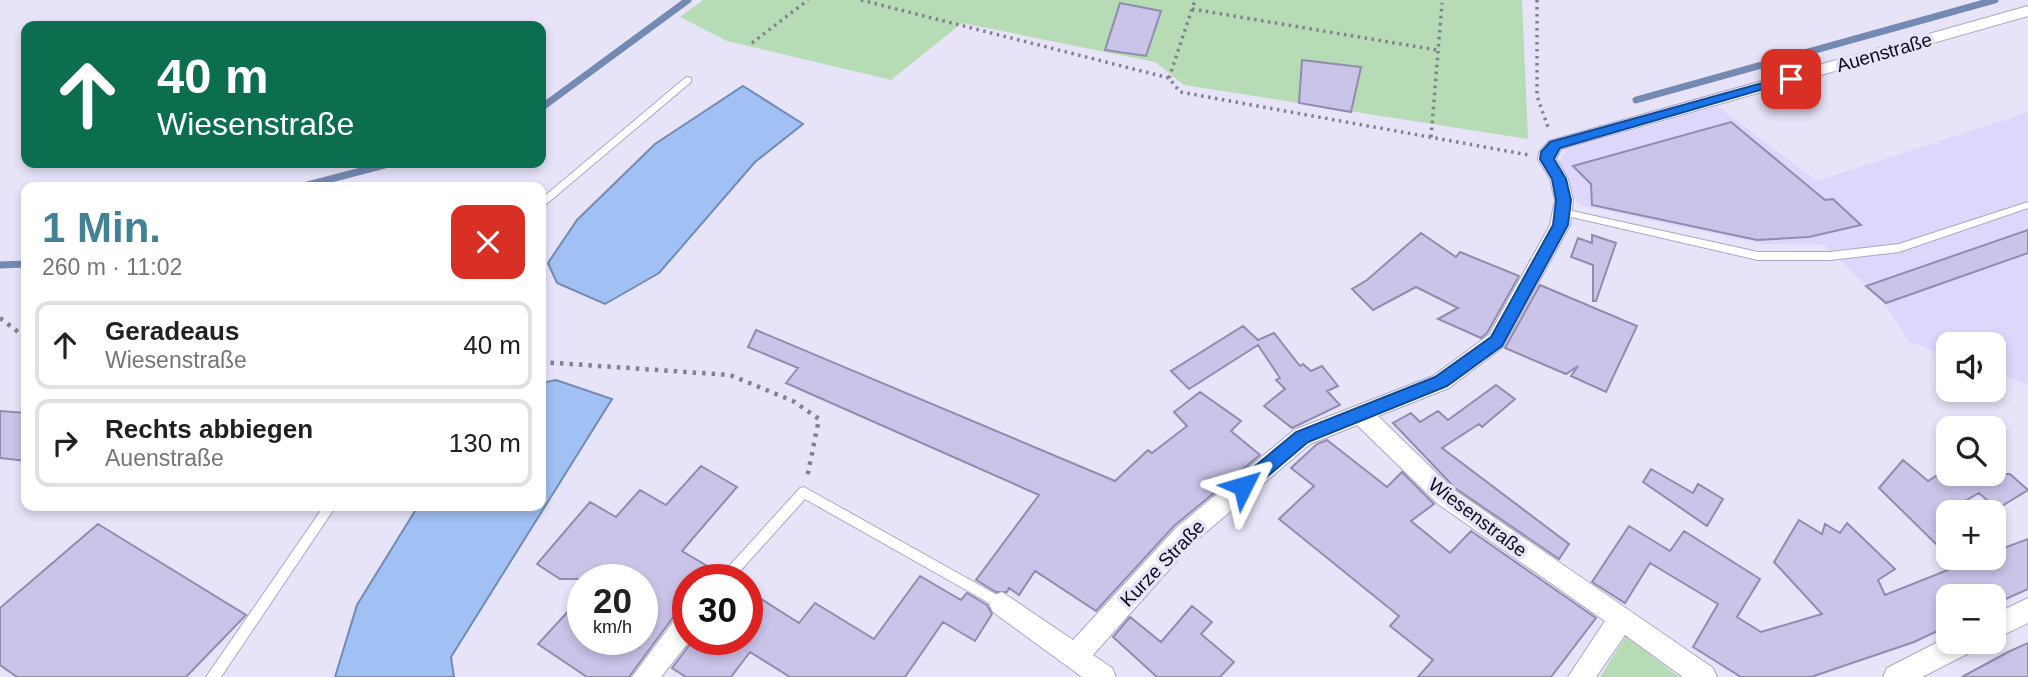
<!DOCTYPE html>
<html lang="de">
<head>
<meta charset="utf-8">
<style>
	:root { --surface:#fff; --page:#f6f6f6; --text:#202124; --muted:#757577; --line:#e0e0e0; --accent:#438196 }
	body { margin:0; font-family:Arial,sans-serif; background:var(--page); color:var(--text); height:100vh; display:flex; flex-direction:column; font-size:26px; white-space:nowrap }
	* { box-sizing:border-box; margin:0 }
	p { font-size:23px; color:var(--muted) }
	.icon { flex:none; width:38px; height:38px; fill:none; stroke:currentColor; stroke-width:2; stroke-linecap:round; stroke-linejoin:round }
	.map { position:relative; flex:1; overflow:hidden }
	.drawer { position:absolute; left:21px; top:182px; width:525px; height:329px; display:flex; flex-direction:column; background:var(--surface); border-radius:14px; box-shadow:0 4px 10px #0003 }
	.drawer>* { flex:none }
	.hud { position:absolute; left:21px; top:21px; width:525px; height:147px; border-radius:14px; box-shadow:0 4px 10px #0003; background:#0b6e4f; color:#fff; overflow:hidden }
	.fabs { position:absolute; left:1936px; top:332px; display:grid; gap:14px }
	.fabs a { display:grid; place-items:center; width:70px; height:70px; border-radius:14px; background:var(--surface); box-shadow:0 4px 10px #0003; font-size:35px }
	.speed { position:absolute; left:567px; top:564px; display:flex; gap:14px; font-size:35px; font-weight:700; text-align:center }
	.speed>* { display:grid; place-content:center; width:91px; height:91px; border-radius:50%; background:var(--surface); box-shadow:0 4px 10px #0003; line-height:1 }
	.speed small { font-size:18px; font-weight:400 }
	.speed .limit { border:10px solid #d22; background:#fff; color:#111 }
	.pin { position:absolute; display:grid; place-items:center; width:60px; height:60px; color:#fff; margin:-30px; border-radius:14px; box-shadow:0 4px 10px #0006 }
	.me { position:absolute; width:77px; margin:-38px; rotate:50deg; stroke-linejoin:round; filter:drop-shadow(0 0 5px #0008) }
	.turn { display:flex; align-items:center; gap:24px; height:147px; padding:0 21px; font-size:32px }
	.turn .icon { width:91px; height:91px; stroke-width:2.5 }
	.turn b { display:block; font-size:49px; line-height:60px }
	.round { display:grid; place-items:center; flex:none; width:74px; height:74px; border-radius:14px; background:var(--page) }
	.headline { display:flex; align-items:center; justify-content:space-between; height:119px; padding:0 21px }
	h1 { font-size:42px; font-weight:700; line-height:52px; color:var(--accent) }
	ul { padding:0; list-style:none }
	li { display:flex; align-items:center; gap:21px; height:88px; margin:0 14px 10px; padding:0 7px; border:4px solid var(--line); border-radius:14px }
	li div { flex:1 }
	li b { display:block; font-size:26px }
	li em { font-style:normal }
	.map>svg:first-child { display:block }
	.built { fill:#ddd8fb }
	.green { fill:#b7dbb5 }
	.water { fill:#a1c0f4; stroke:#758ab2; stroke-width:2 }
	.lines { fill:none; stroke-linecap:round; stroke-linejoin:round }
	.stream { stroke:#758ab2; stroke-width:7 }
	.building { fill:#c9c4e8; stroke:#918cae; stroke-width:2 }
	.service-casing { stroke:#aaa6c8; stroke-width:2 }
	.minor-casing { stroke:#aaa6c8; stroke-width:2 }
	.path-far1 { stroke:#827f91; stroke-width:3.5; stroke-dasharray:2.5 4.5; stroke-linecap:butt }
	.path { stroke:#827f91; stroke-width:4.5; stroke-dasharray:3.5 6; stroke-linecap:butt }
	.service { fill:#fff; fill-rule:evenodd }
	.minor { fill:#fff; fill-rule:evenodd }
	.route { fill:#1a73e8; stroke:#114b97; stroke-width:2 }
	.labels { text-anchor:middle; stroke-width:7; stroke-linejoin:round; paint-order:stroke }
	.street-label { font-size:19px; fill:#0e0c18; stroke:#e7e4fa }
</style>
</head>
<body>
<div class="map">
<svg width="2028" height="677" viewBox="0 0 2028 677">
	<rect width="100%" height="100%" fill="#e7e4fa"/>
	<!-- built -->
	<path class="built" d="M 1717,106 L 1817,181 L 2028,112 L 2028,384 L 1993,372 L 1993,345 L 1948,345 L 1948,356 L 1909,342 L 1885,304 L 1824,245 L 1763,244 L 1578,205 L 1558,162 L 1566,150 Z"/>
	<!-- green -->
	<path class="green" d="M 703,0 L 1522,0 L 1528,139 L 1184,85 L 1155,62 L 962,23 L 891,80 L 727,41 L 680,17 Z
		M 1626,636 L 1679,677 L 1600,677 Z"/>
	<!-- water -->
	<path class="water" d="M 743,86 L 803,124 L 755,162 L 659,273 L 605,304 L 557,283 L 548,263 L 577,220 L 655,144 Z
		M 556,380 L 612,399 L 451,657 L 454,677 L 335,677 L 357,605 L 418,506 L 541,506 L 541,383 Z"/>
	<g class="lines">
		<!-- stream -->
		<path class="stream" d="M 1636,100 L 1995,0
			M 541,108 L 688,0
			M 300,187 L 392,163
			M 0,265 L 26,264"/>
	</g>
	<!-- building -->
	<path class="building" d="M 1120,3 L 1161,11 L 1146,56 L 1105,50 Z
		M 1302,60 L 1361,67 L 1351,112 L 1299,103 Z
		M 1731,122 L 1825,200 L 1833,199 L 1861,225 L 1809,237 L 1757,240 L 1592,205 L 1591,184 L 1573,166 Z
		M 2028,230 L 2028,253 L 1886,303 L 1866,286 Z
		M 1421,233 L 1456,257 L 1460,252 L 1519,276 L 1487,333 L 1481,338 L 1438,319 L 1458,308 L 1416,287 L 1373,310 L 1352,289 L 1367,280 Z
		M 1592,235 L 1616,243 L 1596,301 L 1593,301 L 1593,265 L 1571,257 L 1578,238 L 1592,243 Z
		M 1540,285 L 1637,326 L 1606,392 L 1571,376 L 1578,366 L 1566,374 L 1505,348 Z
		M 1243,326 L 1258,340 L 1274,333 L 1300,366 L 1303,364 L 1311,371 L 1322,366 L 1338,386 L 1327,391 L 1340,405 L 1292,428 L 1264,406 L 1285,389 L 1276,380 L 1280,378 L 1258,345 L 1189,389 L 1171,371 Z
		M 756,330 L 1115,481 L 1148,450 L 1152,453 L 1187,426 L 1174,412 L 1200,392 L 1241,421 L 1231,431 L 1260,455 L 1174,526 L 1096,611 L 1035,571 L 1019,595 L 1009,588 L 1007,592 L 996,592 L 976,580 L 1039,495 L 786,383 L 798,368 L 748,347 Z
		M 1496,385 L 1515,399 L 1482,427 L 1479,424 L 1442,448 L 1569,544 L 1559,559 L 1455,488 L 1393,423 L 1411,413 L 1420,422 L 1438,411 L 1448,420 Z
		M 0,411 L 26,413 L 26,461 L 0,458 Z
		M 1327,440 L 1387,487 L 1402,472 L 1434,504 L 1411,521 L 1450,553 L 1471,531 L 1596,618 L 1551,677 L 1418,677 L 1433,660 L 1390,626 L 1399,616 L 1279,519 L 1314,486 L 1291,468 L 1317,444 Z
		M 1903,460 L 1928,481 L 1939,474 L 2010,474 L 2028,490 L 1997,509 L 1979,493 L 1948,511 L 1948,538 L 1937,545 L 1879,488 Z
		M 701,466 L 737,487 L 682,551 L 719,573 L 716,579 L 688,579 L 688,608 L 677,612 L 629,677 L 587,677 L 538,644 L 583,595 L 583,639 L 642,639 L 642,579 L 560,579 L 537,564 L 590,502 L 616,517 L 640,490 L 666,505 Z
		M 1651,469 L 1693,493 L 1698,484 L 1723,499 L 1707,526 L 1643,482 Z
		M 1799,520 L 1822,534 L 1825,524 L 1840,533 L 1847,523 L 1895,569 L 1878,580 L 1885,595 L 1978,558 L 1993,558 L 1993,552 L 2028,539 L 2028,589 L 1993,605 L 1993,597 L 1948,597 L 1948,626 L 1914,642 L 1811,677 L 1741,677 L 1693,647 L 1718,604 L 1650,563 L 1625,603 L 1592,582 L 1629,526 L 1670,551 L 1684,531 L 1760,579 L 1737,617 L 1761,632 L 1822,614 L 1774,562 Z
		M 98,524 L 246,615 L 186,677 L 17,677 L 0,665 L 0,608 Z
		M 920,576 L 961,600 L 967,593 L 987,605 L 992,614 L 975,641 L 943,622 L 905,677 L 790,677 L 750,652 L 731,677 L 686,677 L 672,668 L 694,639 L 747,639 L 747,590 L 799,623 L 815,603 L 874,639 Z
		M 1192,606 L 1212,622 L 1201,634 L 1234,662 L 1220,677 L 1157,677 L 1113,637 L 1130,617 L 1161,642 Z
		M 2028,643 L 2028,677 L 1962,677 L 2008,652 Z"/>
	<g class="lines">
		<!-- service casing -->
		<g class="service-casing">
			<path id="service" d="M 688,77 L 691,78 L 691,82 L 544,206 L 541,207 L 541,199 L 685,78 Z
				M 2028,202 L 2028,208 L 1899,252 L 1830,260 L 1758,260 L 1563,215 L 1558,212 L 1563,209 L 1758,252 L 1830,252 L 1899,244 Z
				M 804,487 L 1006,600 L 1008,604 L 1006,608 L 1002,610 L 998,608 L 805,499 L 733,579 L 719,579 L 721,575 L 800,488 Z
				M 324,506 L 336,506 L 221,677 L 206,677 Z"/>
		</g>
		<!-- minor casing -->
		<g class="minor-casing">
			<path id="minor" d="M 2028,6 L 2028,16 L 1561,149 L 1556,159 L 1568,179 L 1573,200 L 1570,225 L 1503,347 L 1449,388 L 1378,416 L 1454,490 L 1713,668 L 1717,677 L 1683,677 L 1625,635 L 1596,677 L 1568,677 L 1605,621 L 1438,504 L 1357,425 L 1310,444 L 1192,544 L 1093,655 L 1112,668 L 1116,677 L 1082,677 L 993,612 L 989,604 L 993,596 L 1002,592 L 1073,640 L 1176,528 L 1294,430 L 1433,376 L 1489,335 L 1550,225 L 1555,200 L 1550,179 L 1538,159 L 1539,152 L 1549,141 Z
				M 2028,598 L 2028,623 L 1993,640 L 1993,615 Z
				M 688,610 L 688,639 L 691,639 L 661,677 L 632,677 L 679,614 Z
				M 1948,637 L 1948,642 L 1977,642 L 1973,651 L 1922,677 L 1883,677 L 1887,668 Z"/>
		</g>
		<!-- path-far1 -->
		<path class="path-far1" d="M 861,0 L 1169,78 L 1180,92 L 1529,155
			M 1537,0 L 1537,96 L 1549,130
			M 1192,9 L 1437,50
			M 752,43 L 808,0
			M 1169,78 L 1195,0
			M 1431,137 L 1442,3"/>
		<!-- path -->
		<path class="path" d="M 0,318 L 26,338
			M 541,362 L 730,375 L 793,401 L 819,419 L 807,478"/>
		<!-- service -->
		<use href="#service" class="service"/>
		<!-- minor -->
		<use href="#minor" class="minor"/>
	</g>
	<!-- route -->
	<path class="route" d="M 1787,76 L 1798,79 L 1560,148 L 1554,159 L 1566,179 L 1571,200 L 1568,225 L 1502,346 L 1447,386 L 1308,442 L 1249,492 L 1237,492 L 1234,486 L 1237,481 L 1296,432 L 1435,377 L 1491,337 L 1553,225 L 1556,200 L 1552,179 L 1540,159 L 1541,152 L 1550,142 Z"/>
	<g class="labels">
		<!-- street labels -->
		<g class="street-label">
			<text transform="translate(1884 52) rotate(-16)" y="7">Auenstraße</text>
			<text transform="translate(1478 517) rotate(37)" y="7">Wiesenstraße</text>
			<text transform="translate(1162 563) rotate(-46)" y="7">Kurze Straße</text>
		</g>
	</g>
</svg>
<div class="fabs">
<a><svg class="icon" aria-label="sound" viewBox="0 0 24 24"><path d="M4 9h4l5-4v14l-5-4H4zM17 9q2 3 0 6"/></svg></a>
<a><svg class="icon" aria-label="search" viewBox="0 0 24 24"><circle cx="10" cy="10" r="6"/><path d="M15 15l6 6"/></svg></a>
<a>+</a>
<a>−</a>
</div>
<div class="speed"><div>20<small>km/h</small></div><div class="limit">30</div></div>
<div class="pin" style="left:1791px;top:79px;background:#d93025"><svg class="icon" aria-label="arrive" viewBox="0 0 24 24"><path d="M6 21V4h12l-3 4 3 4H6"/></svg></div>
<svg class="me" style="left:1243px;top:486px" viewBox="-20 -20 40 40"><path d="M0-17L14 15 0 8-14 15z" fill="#1a73e8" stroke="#fff" stroke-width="4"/></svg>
<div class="hud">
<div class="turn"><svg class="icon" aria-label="ahead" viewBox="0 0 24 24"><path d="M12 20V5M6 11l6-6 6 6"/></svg><div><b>40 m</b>Wiesenstraße</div></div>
</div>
<section class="drawer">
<div class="headline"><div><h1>1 Min.</h1><p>260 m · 11:02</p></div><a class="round" style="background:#d93025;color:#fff"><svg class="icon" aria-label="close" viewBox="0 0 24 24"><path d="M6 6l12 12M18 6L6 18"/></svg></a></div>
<ul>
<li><svg class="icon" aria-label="ahead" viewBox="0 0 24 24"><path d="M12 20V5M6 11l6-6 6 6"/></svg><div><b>Geradeaus</b><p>Wiesenstraße</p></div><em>40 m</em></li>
<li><svg class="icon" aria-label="right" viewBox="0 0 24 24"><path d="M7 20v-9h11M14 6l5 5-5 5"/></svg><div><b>Rechts abbiegen</b><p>Auenstraße</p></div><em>130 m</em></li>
</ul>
</section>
</div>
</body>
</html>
